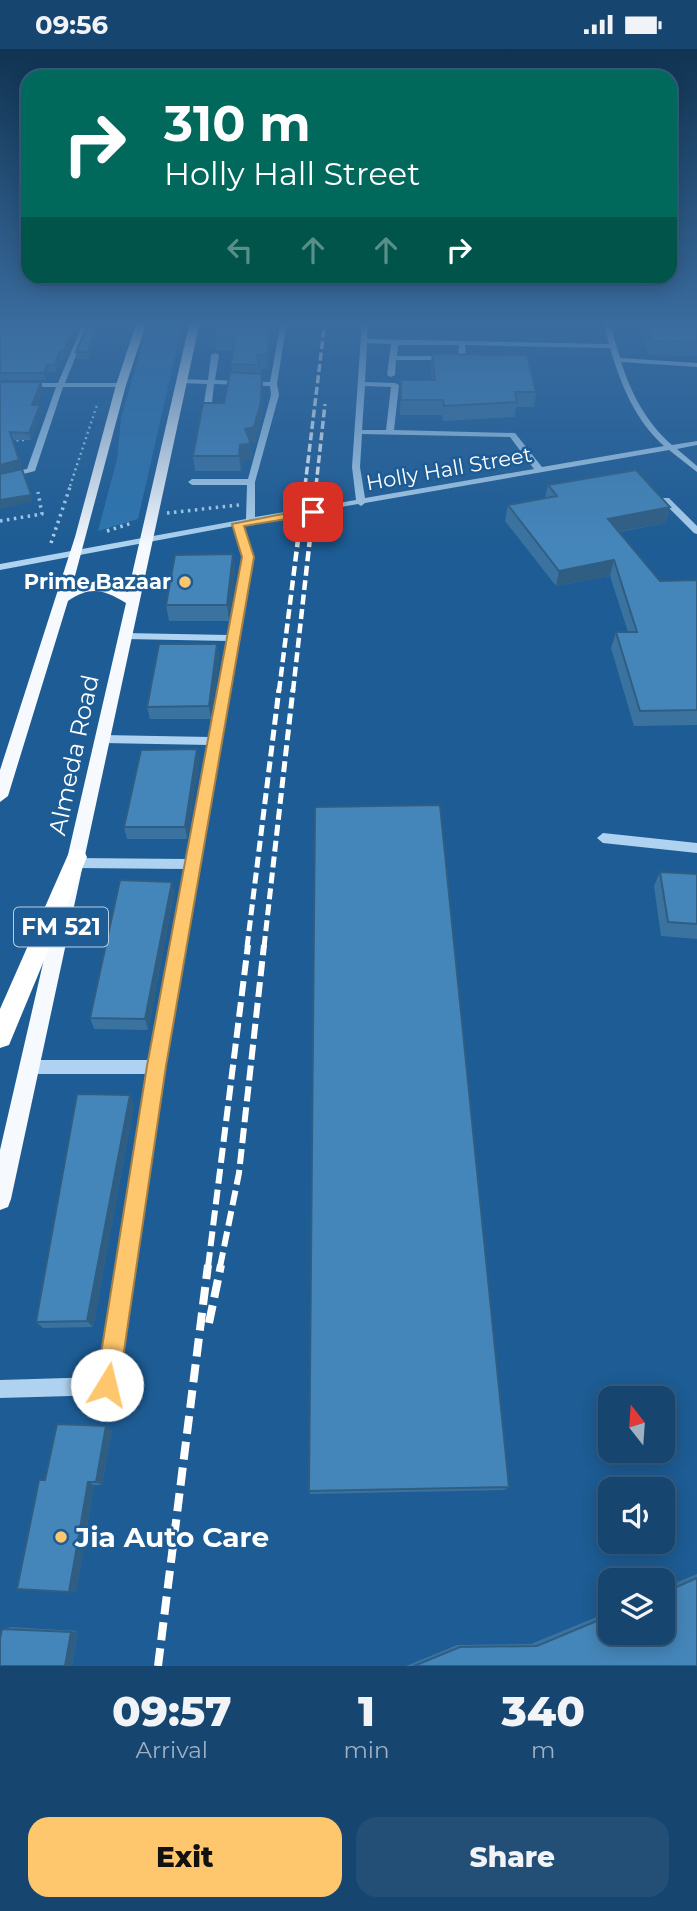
<!DOCTYPE html>
<html lang="en">
<head>
<meta charset="utf-8">
<style>
	:root { --surface:#16456f; --page:#234f77; --text:#f1f3f6; --muted:#9eb1c3; --line:#355d82; --accent:#fec66d }
	body { margin:0; font-family:Montserrat,sans-serif; background:var(--page); color:var(--text); height:100vh; display:flex; flex-direction:column; font-size:26px; white-space:nowrap }
	* { box-sizing:border-box; margin:0 }
	p { font-size:23px; color:var(--muted) }
	.icon { flex:none; width:38px; height:38px; fill:none; stroke:currentColor; stroke-width:2; stroke-linecap:round; stroke-linejoin:round }
	.map { position:relative; height:1617px; overflow:hidden }
	.details { display:flex; flex-direction:column; background:var(--surface); flex:1 }
	.details>* { flex:none }
	.banner { position:absolute; left:21px; top:21px; width:656px; height:214px; border-radius:21px; box-shadow:0 4px 18px #0003,0 0 0 2px var(--line); background:#00695c; color:#fff; overflow:hidden }
	.needle { width:46px; rotate:343deg }
	.buttons { position:absolute; left:598px; top:1337px; display:grid; gap:14px }
	.buttons a { display:grid; place-items:center; width:77px; height:77px; border-radius:14px; background:var(--surface); box-shadow:0 4px 18px #0003,0 0 0 2px var(--line); font-size:35px }
	.pin { position:absolute; display:grid; place-items:center; width:60px; height:60px; color:#fff; margin:-30px; border-radius:14px; box-shadow:0 4px 10px #0006 }
	.me { position:absolute; width:77px; margin:-38px; rotate:9deg; stroke-linejoin:round; filter:drop-shadow(0 0 5px #0008) }
	.turn { display:flex; align-items:center; gap:24px; height:147px; padding:0 28px; font-size:32px }
	.turn .icon { width:91px; height:91px; stroke-width:2.5 }
	.turn b { display:block; font-size:49px; line-height:60px }
	.lanes { display:flex; align-items:center; height:66px; padding:0 28px; background:#0003; justify-content:center; gap:35px; direction:ltr }
	.lanes .off { opacity:.35 }
	.eta { display:flex; justify-content:space-evenly; align-items:center; height:119px; text-align:center }
	.eta b { font-size:42px; font-weight:800; line-height:49px }
	.action { display:flex; gap:14px; margin-top:auto; padding:14px 28px }
	.action a { flex:1; height:80px; border-radius:21px; background:var(--accent); color:#111; font-size:28px; font-weight:800; line-height:80px; text-align:center }
	.action a+a { background:var(--page); color:var(--text) }
	.status { display:flex; justify-content:space-between; align-items:center; height:49px; padding:0 35px; background:var(--surface); direction:ltr }
	.status svg { height:19px; fill:currentColor }
	.map>svg:first-child { display:block }
	.green { fill:#2d75af }
	.lines { fill:none; stroke-linecap:round; stroke-linejoin:round }
	.path-far1 { stroke:#aed2ef; stroke-width:2.5; stroke-dasharray:2 3.5; stroke-linecap:butt }
	.path { stroke:#aed2ef; stroke-width:3.5; stroke-dasharray:2.5 4.5; stroke-linecap:butt }
	.minor { fill:#aed2ef; fill-rule:evenodd }
	.major { fill:#f6faff; fill-rule:evenodd }
	.highway { fill:#fff; fill-rule:evenodd }
	.rail-far4 { stroke:#fff; stroke-width:3.5; stroke-dasharray:8 3.5; stroke-linecap:butt }
	.rail-far3 { stroke:#fff; stroke-width:4.5; stroke-dasharray:10 4.5; stroke-linecap:butt }
	.rail-far2 { stroke:#fff; stroke-width:5; stroke-dasharray:11 5; stroke-linecap:butt }
	.rail-far1 { stroke:#fff; stroke-width:6; stroke-dasharray:15 6; stroke-linecap:butt }
	.rail { stroke:#fff; stroke-width:8; stroke-dasharray:18 8; stroke-linecap:butt }
	.wall { fill:#3b73a0 }
	.shaded-wall { fill:#305e82 }
	.building { fill:#4586ba; stroke:#305e82; stroke-width:2 }
	.route { fill:#fec66d; stroke:#a58147; stroke-width:2 }
	.poi-dot { fill:#fec66d; stroke:#1d5c94; stroke-width:2.5 }
	.labels { text-anchor:middle; stroke-width:5; stroke-linejoin:round; paint-order:stroke }
	.far-street-label { font-size:21px; fill:#fff; stroke:#1d5c94 }
	.far-poi-label { font-size:21px; font-weight:bold; fill:#fff; stroke:#1d5c94; text-anchor:end }
	.shield { fill:#1d5c94; stroke:#bbcedf; stroke-width:2 }
	.shield-label { font-size:23px; font-weight:bold; fill:#fff }
	.street-label { font-size:24px; fill:#fff; stroke:#1d5c94 }
	.near-poi-label { font-size:28px; font-weight:bold; fill:#fff; stroke:#1d5c94; text-anchor:start }
</style>
</head>
<body>
<div class="status"><b>09:56</b><svg viewBox="0 0 49 12"><path d="M0 12V9h3v3zM5 12V6h3v6zM10 12V3h3v9zM15 12V0h3v12zM26 1h20v11H26zM47 4h2v5h-2z"/></svg></div>
<div class="map">
<svg width="697" height="1617" viewBox="0 0 697 1617">
	<rect width="100%" height="100%" fill="#1d5c94"/>
	<!-- green -->
	<path class="green" d="M 149,272 L 183,272 L 138,470 L 98,482 L 117,410 L 121,369 Z"/>
	<g class="lines">
		<!-- path-far1 -->
		<path class="path-far1" d="M 0,392 L 24,391
			M 70,437 L 97,356"/>
		<!-- path -->
		<path class="path" d="M 167,464 L 239,456
			M 0,472 L 42,465 L 38,443
			M 107,482 L 132,474
			M 51,494 L 71,435"/>
		<!-- minor -->
		<path class="minor" d="M 84,272 L 90,272 L 65,334 L 121,334 L 125,336 L 121,338 L 63,338 L 35,422 L 0,431 L 0,425 L 27,420 L 56,338 L 0,338 L 0,334 L 58,334 Z
			M 281,272 L 287,272 L 277,335 L 279,346 L 255,433 L 255,468 L 356,451 L 352,418 L 362,272 L 368,272 L 367,290 L 609,295 L 603,272 L 609,272 L 620,309 L 697,314 L 697,318 L 621,313 C 632,346 646,373 672,396 L 697,392 L 697,396 L 677,400 L 697,417 L 697,423 L 669,401 L 365,454 L 361,457 L 358,455 L 243,475 L 253,508 L 163,1018 L 116,1337 L 113,1343 L 107,1346 L 0,1349 L 0,1331 L 100,1328 L 148,1025 L 30,1025 L 25,1023 L 23,1018 L 25,1013 L 30,1011 L 150,1011 L 186,820 L 76,819 L 72,817 L 70,814 L 72,811 L 76,809 L 187,810 L 209,696 L 103,694 L 97,690 L 103,686 L 210,688 L 228,592 L 125,590 L 120,587 L 125,584 L 229,586 L 243,508 L 234,477 L 0,521 L 0,515 L 246,470 L 247,436 L 192,436 L 188,433 L 192,430 L 248,430 L 271,346 L 270,337 L 214,335 L 212,354 L 208,356 L 204,354 L 207,335 L 181,334 L 177,332 L 181,330 L 208,331 L 211,306 L 215,304 L 219,306 L 215,331 L 270,333 ZM 367,294 L 391,295 L 387,326 L 391,328 L 395,326 L 396,311 L 462,311 L 466,309 L 465,296 L 610,299 C 621,336 635,371 664,397 L 542,418 L 515,384 L 394,381 L 399,336 L 395,334 L 365,333 ZM 398,296 L 459,296 L 458,307 L 397,307 ZM 365,337 L 391,338 L 386,381 L 362,381 ZM 362,385 L 510,388 L 534,420 L 365,449 L 360,418 Z
			M 663,449 L 669,449 L 697,477 L 697,485 L 694,484 L 663,453 Z
			M 603,784 L 697,794 L 697,804 L 603,794 L 597,789 Z"/>
		<!-- major -->
		<path class="major" d="M 137,272 L 147,272 L 126,336 L 72,538 L 97,532 L 128,543 L 190,272 L 200,272 L 11,1150 L 8,1158 L 0,1161 L 0,1101 L 126,554 C 103,540 90,537 68,552 L 8,747 L 0,753 L 0,721 L 75,488 L 116,336 Z"/>
		<!-- highway -->
		<path class="highway" d="M 77,800 L 84,802 L 87,808 L 9,996 L 0,999 L 0,960 L 67,808 L 70,802 Z"/>
		<!-- rail-far4 -->
		<path class="rail-far4" d="M 305,437 L 325,272
			M 316,437 L 325,355"/>
		<!-- rail-far3 -->
		<path class="rail-far3" d="M 279,642 L 305,435
			M 293,642 L 316,435"/>
		<!-- rail-far2 -->
		<path class="rail-far2" d="M 247,898 L 279,640
			M 264,898 L 293,640"/>
		<!-- rail-far1 -->
		<path class="rail-far1" d="M 208,1218 L 248,896
			M 220,1218 L 239,1124 L 264,896"/>
		<!-- rail -->
		<path class="rail" d="M 209,1274 L 221,1216
			M 158,1617 L 208,1216"/>
	</g>
	<!-- wall -->
	<path class="wall" d="M 0,272 L 83,272 L 65,310 L 61,310 L 56,323 L 49,323 L 46,331 L 0,331 Z
		M 89,272 L 105,272 L 90,310 L 77,310 L 76,303 Z
		M 218,272 L 280,272 L 277,281 L 272,281 L 268,320 L 260,320 L 263,339 L 262,368 L 255,394 L 250,394 L 252,407 L 251,410 L 242,412 L 241,422 L 195,422 L 193,407 L 224,354 L 232,324 L 231,315 L 233,302 L 216,302 L 215,288 Z
		M 637,272 L 697,272 L 697,307 L 649,306 Z
		M 432,305 L 536,343 L 534,358 L 516,358 L 515,368 L 443,372 L 442,366 L 400,366 L 401,331 L 432,331 L 431,320 Z
		M 0,333 L 41,333 L 43,341 L 37,356 L 40,356 L 42,364 L 31,391 L 13,391 L 22,418 L 0,424 Z
		M 548,436 L 670,458 L 666,474 L 619,483 L 660,532 L 697,531 L 697,676 L 634,677 L 611,599 L 616,583 L 628,583 L 610,527 L 556,537 L 505,472 L 508,456 L 545,449 Z
		M 233,505 L 235,521 L 229,572 L 169,572 L 166,556 Z
		M 217,595 L 219,607 L 211,670 L 150,670 L 147,658 Z
		M 197,700 L 199,712 L 187,790 L 127,790 L 124,778 Z
		M 660,823 L 697,825 L 697,890 L 661,887 L 654,837 Z
		M 172,833 L 174,845 L 148,981 L 94,980 L 90,969 Z
		M 134,1055 L 93,1278 L 43,1279 L 36,1273 Z
		M 112,1381 L 102,1436 L 94,1436 L 76,1543 L 45,1431 Z
		M 509,1438 L 504,1441 L 310,1445 L 309,1442 Z
		M 697,1525 L 697,1617 L 406,1617 L 457,1596 L 531,1595 L 611,1562 L 611,1584 L 663,1584 L 663,1539 Z
		M 11,1578 L 78,1582 L 72,1617 L 0,1617 L 2,1580 Z"/>
	<!-- shaded-wall -->
	<path class="shaded-wall" d="M 78,272 L 83,272 L 65,310 L 63,303 Z
		M 100,272 L 105,272 L 90,310 L 88,303 Z
		M 271,272 L 272,281 L 268,320 L 267,306 Z
		M 59,303 L 61,310 L 56,323 L 55,316 Z
		M 47,316 L 49,323 L 46,331 L 44,324 Z
		M 262,325 L 263,339 L 262,368 L 255,394 L 250,394 L 252,407 L 251,410 L 242,412 L 241,422 L 239,407 L 240,396 Z
		M 41,333 L 43,341 L 34,364 L 32,356 Z
		M 40,356 L 42,364 L 31,391 L 29,384 Z
		M 19,411 L 22,418 L 0,424 L 0,416 Z
		M 31,446 L 33,453 L 0,460 L 0,451 Z
		M 670,458 L 666,474 L 604,485 L 608,470 Z
		M 233,505 L 235,521 L 229,572 L 227,556 Z
		M 614,511 L 610,527 L 556,537 L 559,522 Z
		M 217,595 L 219,607 L 211,670 L 209,657 Z
		M 197,700 L 199,712 L 187,790 L 185,778 Z
		M 172,833 L 174,845 L 148,981 L 145,970 Z
		M 130,1046 L 134,1055 L 93,1278 L 87,1272 Z
		M 106,1377 L 112,1381 L 102,1436 L 96,1433 Z
		M 88,1433 L 94,1436 L 76,1543 L 69,1543 Z
		M 78,1582 L 72,1617 L 65,1617 L 71,1583 Z"/>
	<!-- building -->
	<path class="building" d="M 0,272 L 78,272 L 63,303 L 59,303 L 55,316 L 47,316 L 44,324 L 0,324 Z
		M 89,272 L 100,272 L 88,303 L 76,303 Z
		M 218,272 L 271,272 L 267,306 L 257,306 L 259,316 L 231,315 L 235,288 L 215,288 Z
		M 645,272 L 697,272 L 697,293 L 652,292 Z
		M 432,305 L 527,306 L 536,343 L 515,343 L 517,353 L 444,357 L 443,351 L 401,351 L 401,331 L 435,331 Z
		M 230,323 L 262,325 L 261,353 L 254,378 L 245,380 L 250,392 L 249,395 L 240,396 L 239,407 L 193,407 L 203,354 L 224,354 Z
		M 0,333 L 41,333 L 32,356 L 40,356 L 29,384 L 10,383 L 19,411 L 0,416 Z
		M 22,420 L 31,446 L 0,451 L 0,425 Z
		M 636,421 L 670,458 L 608,470 L 660,532 L 697,531 L 697,661 L 640,662 L 616,583 L 637,583 L 614,511 L 559,522 L 508,456 L 557,447 L 548,436 Z
		M 233,505 L 227,556 L 166,556 L 175,506 Z
		M 159,595 L 217,595 L 209,657 L 147,658 Z
		M 197,700 L 185,778 L 124,778 L 141,701 Z
		M 440,756 L 509,1438 L 309,1442 L 315,758 Z
		M 660,823 L 697,825 L 697,875 L 668,873 Z
		M 120,831 L 172,833 L 145,970 L 90,969 Z
		M 77,1045 L 130,1046 L 87,1272 L 36,1273 Z
		M 57,1375 L 106,1377 L 96,1433 L 88,1433 L 69,1543 L 17,1540 L 39,1431 L 45,1431 Z
		M 697,1529 L 697,1617 L 414,1617 L 460,1598 L 537,1597 L 611,1566 L 611,1584 L 663,1584 L 663,1544 Z
		M 2,1580 L 71,1583 L 65,1617 L 0,1617 L 0,1590 Z"/>
	<!-- sky -->
	<linearGradient id="sky" x2="0" y2="1"><stop stop-color="#103351"/><stop offset="0.55" stop-color="#3a6c9f"/><stop offset="1" stop-color="#3a6c9f" stop-opacity="0"/></linearGradient>
	<rect width="697" height="498" fill="url(#sky)"/>
	<!-- route -->
	<path class="route" d="M 313,459 L 318,463 L 317,465 L 244,477 L 254,508 L 166,1017 L 119,1336 L 115,1345 L 107,1348 L 99,1345 L 96,1336 L 147,1017 L 242,508 L 232,475 Z"/>
	<!-- markers -->
	<g class="poi-dot">
		<circle cx="185" cy="533" r="7"/>
		<circle cx="61" cy="1488" r="7"/>
	</g>
	<g class="labels">
		<!-- far-street labels -->
		<g class="far-street-label">
			<text transform="translate(449 420) rotate(-10)" y="7">Holly Hall Street</text>
		</g>
		<!-- far-poi labels -->
		<g class="far-poi-label">
			<text x="171" y="540">Prime Bazaar</text>
		</g>
		<!-- shield labels -->
		<rect class="shield" x="14" y="858.5" width="94" height="39" rx="5"/>
		<g class="shield-label">
			<text x="61" y="886">FM 521</text>
		</g>
		<!-- street labels -->
		<g class="street-label">
			<text transform="translate(74 706) rotate(-78)" y="8">Almeda Road</text>
		</g>
		<!-- near-poi labels -->
		<g class="near-poi-label">
			<text x="75" y="1498">Jia Auto Care</text>
		</g>
	</g>
</svg>
<div class="buttons">
<a><svg class="needle" viewBox="-14 -14 28 28"><path d="M0-13l5 13h-10z" fill="#e53935"/><path d="M0 13l5-13h-10z" fill="#9eb1c3"/></svg></a>
<a><svg class="icon" aria-label="sound" viewBox="0 0 24 24"><path d="M4 9h4l5-4v14l-5-4H4zM17 9q2 3 0 6"/></svg></a>
<a><svg class="icon" aria-label="layers" viewBox="0 0 24 24"><path d="M12 4l9 5-9 5-9-5zM3 14l9 5 9-5"/></svg></a>
</div>
<div class="pin" style="left:313px;top:463px;background:#d93025"><svg class="icon" aria-label="arrive" viewBox="0 0 24 24"><path d="M6 21V4h12l-3 4 3 4H6"/></svg></div>
<svg class="me" style="left:107px;top:1336px" viewBox="-20 -20 40 40"><circle r="19" fill="#fff"/><path d="M0-13L10 11 0 6-10 11z" fill="#fec66d"/></svg>
<div class="banner">
<div class="turn"><svg class="icon" aria-label="right" viewBox="0 0 24 24"><path d="M7 20v-9h11M14 6l5 5-5 5"/></svg><div><b>310 m</b>Holly Hall Street</div></div>
<div class="lanes"><svg class="icon off" aria-label="left" viewBox="0 0 24 24"><path d="M17 20v-9H6M10 6l-5 5 5 5"/></svg><svg class="icon off" aria-label="ahead" viewBox="0 0 24 24"><path d="M12 20V5M6 11l6-6 6 6"/></svg><svg class="icon off" aria-label="ahead" viewBox="0 0 24 24"><path d="M12 20V5M6 11l6-6 6 6"/></svg><svg class="icon" aria-label="right" viewBox="0 0 24 24"><path d="M7 20v-9h11M14 6l5 5-5 5"/></svg></div>
</div>
</div>
<section class="details">
<div class="eta">
<div><b>09:57</b><p>Arrival</p></div>
<div><b>1</b><p>min</p></div>
<div><b>340</b><p>m</p></div>
</div>
<div class="action"><a>Exit</a><a>Share</a></div>
</section>
</body>
</html>
